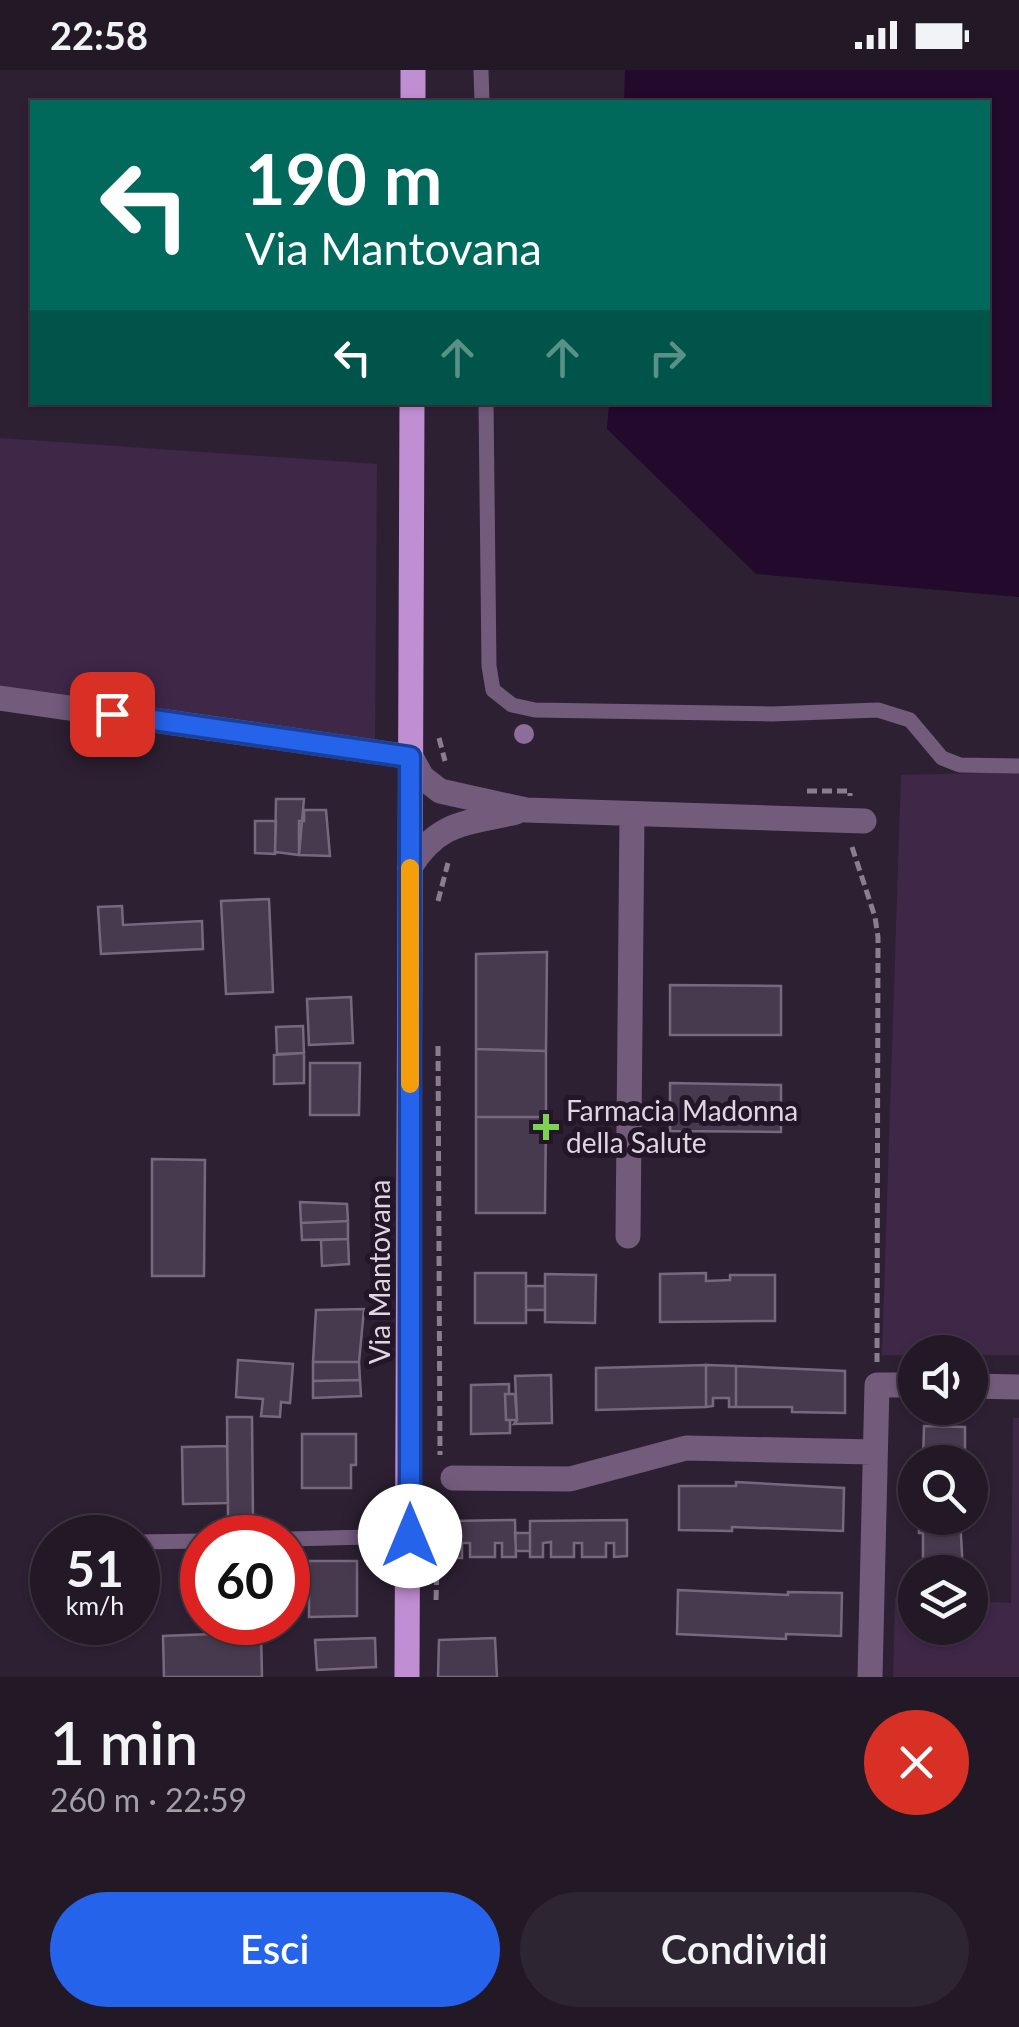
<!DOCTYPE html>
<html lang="it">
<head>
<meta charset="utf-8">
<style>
	:root { --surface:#221826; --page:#2e2532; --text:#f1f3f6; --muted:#a2a0a7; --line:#3f3743; --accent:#2563eb }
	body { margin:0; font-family:Lato,sans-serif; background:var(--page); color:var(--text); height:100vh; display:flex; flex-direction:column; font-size:38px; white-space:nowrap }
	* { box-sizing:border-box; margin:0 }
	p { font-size:32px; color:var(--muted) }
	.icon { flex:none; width:55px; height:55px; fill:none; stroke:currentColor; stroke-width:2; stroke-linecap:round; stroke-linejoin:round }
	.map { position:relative; height:1607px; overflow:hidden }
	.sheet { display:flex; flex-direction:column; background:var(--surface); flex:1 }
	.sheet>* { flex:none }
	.top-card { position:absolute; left:30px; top:30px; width:960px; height:305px; border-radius:0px; box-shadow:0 2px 8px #0004,0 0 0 2px var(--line); background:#00695c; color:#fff; overflow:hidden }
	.buttons { position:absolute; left:898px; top:1265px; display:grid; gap:20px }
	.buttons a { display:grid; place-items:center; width:90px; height:90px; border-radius:50%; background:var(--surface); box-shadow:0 2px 8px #0004,0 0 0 2px var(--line); font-size:50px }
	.speed { position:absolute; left:30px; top:1445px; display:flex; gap:20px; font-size:50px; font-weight:700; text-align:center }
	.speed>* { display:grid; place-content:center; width:130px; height:130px; border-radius:50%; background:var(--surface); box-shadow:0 2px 8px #0004,0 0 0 2px var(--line); line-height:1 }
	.speed small { font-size:25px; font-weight:400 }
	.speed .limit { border:15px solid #d22; background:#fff; color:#111 }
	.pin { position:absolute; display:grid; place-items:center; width:85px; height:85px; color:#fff; margin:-42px; border-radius:20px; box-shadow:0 5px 15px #0006 }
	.me { position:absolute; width:110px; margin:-55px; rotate:0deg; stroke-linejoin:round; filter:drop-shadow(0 0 8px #0008) }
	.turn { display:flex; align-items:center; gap:35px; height:210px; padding:0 50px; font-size:45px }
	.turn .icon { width:130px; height:130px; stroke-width:2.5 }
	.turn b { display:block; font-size:70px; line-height:85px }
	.lanes { display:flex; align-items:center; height:95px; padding:0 50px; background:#0003; justify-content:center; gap:50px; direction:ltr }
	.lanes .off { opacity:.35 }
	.round { display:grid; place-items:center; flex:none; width:105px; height:105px; border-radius:52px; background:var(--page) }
	.summary { display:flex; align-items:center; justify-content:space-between; height:170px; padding:0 50px }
	h1 { font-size:60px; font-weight:600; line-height:75px }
	.button { display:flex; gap:20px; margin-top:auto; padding:20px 50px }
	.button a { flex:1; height:115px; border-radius:60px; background:var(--accent); color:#fff; font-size:40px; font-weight:600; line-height:115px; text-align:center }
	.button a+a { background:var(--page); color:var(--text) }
	.status { display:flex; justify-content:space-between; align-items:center; height:70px; padding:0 50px; background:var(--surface); direction:ltr }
	.status svg { height:28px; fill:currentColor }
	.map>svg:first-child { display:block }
	.green { fill:#3f2748 }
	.water { fill:#23092c }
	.building { fill:#483a4e; stroke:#78687e; stroke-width:2.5 }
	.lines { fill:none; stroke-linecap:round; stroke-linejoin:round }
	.path { stroke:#897e8e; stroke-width:5; stroke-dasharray:10 5; stroke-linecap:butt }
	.lane { stroke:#735b7c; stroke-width:15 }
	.street { stroke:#735b7c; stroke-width:25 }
	.primary { stroke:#c08ed3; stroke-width:25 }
	.tree { fill:#8d6d99 }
	.route-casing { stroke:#184099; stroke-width:25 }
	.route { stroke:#2563eb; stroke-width:18 }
	.slow { stroke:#f59e0b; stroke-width:18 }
	.poi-dot { fill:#7ed153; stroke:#241629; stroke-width:4 }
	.labels { text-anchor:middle; stroke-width:10; stroke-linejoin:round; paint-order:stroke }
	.poi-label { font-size:28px; fill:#dfd6e2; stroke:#241629; text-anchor:start }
	.street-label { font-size:28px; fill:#dfd6e2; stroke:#241629 }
</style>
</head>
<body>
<div class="status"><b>22:58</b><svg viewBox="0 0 49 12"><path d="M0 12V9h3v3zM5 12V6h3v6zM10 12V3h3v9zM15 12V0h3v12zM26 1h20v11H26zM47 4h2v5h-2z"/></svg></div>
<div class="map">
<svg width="1019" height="1607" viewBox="0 0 1019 1607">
	<rect width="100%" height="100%" fill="#2d2033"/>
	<!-- green -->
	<path class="green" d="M 0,368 L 377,394 L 375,678 L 0,626 Z
		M 1019,702 L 1019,1285 L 882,1285 L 901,705 Z
		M 1013,1348 L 1019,1348 L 1019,1607 L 893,1607 L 895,1528 L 915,1529 L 915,1558 L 970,1558 L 970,1531 L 1011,1533 Z"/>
	<!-- water -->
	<path class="water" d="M 625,0 L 1019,0 L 1019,527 L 756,504 L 607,359 L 609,333 L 988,332 L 988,32 L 624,32 Z"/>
	<!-- building -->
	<path class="building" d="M 276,729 L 304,729 L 299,785 L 275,782 Z
		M 304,740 L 326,740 L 330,786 L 299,785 L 299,751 L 304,751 Z
		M 255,751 L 276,751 L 275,784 L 255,783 Z
		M 269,829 L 273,922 L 226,924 L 221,831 Z
		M 122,836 L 123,855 L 202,851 L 203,879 L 101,884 L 98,837 Z
		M 547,882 L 546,981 L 476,979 L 476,884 Z
		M 670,915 L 781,916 L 781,965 L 670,965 Z
		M 351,927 L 353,973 L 309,975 L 307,929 Z
		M 303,956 L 304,983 L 277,984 L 276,957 Z
		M 476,979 L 546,981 L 546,1047 L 476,1047 Z
		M 304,983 L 304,1013 L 274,1014 L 274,985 Z
		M 310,993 L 360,993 L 359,1045 L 310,1045 Z
		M 670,1013 L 781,1015 L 781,1062 L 670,1061 Z
		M 476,1047 L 546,1047 L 545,1143 L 476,1143 Z
		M 152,1089 L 205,1090 L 204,1206 L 152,1206 Z
		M 300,1132 L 347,1134 L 348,1151 L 301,1153 Z
		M 348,1151 L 348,1169 L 302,1170 L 301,1153 Z
		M 348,1169 L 349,1194 L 322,1196 L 321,1170 Z
		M 475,1203 L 526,1203 L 526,1253 L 475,1253 Z
		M 706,1203 L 706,1211 L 730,1210 L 730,1205 L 775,1205 L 775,1251 L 660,1252 L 660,1204 Z
		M 545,1204 L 596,1205 L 595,1253 L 545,1252 Z
		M 526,1216 L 545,1216 L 545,1240 L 526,1240 Z
		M 364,1239 L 359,1292 L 313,1292 L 316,1240 Z
		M 238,1290 L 293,1294 L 290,1333 L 281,1332 L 280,1347 L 261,1346 L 263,1329 L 236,1327 Z
		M 313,1292 L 359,1292 L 360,1310 L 313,1311 Z
		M 706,1295 L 706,1337 L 596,1340 L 596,1298 Z
		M 706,1295 L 736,1296 L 736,1337 L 729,1337 L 729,1328 L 713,1328 L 713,1336 L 706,1337 Z
		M 736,1296 L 845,1301 L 845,1343 L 792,1342 L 792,1337 L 736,1337 Z
		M 551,1305 L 552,1353 L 514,1354 L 517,1350 L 515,1306 Z
		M 360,1310 L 361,1326 L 313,1328 L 313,1311 Z
		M 509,1314 L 509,1324 L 505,1324 L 506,1350 L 510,1350 L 510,1363 L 471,1364 L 471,1315 Z
		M 505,1324 L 515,1324 L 517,1350 L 506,1350 Z
		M 227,1347 L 252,1347 L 253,1447 L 228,1447 Z
		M 924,1356 L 965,1357 L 965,1392 L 923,1392 Z
		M 302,1364 L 356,1364 L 356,1395 L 351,1395 L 351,1418 L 302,1418 Z
		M 227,1376 L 228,1433 L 183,1434 L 182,1377 Z
		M 736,1412 L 844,1418 L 843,1461 L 732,1457 L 732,1461 L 679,1460 L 679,1416 L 736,1416 Z
		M 919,1448 L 960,1448 L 963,1502 L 923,1502 L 923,1463 L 919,1463 Z
		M 515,1450 L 516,1487 L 502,1487 L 502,1473 L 495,1473 L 495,1487 L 470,1487 L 470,1473 L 462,1473 L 462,1488 L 450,1488 L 450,1451 Z
		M 627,1450 L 627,1486 L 614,1487 L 614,1473 L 606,1473 L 606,1487 L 582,1487 L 582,1473 L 574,1473 L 574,1487 L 551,1487 L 551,1472 L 543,1473 L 543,1487 L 530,1487 L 530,1451 Z
		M 515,1463 L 530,1463 L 530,1481 L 516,1481 Z
		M 309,1491 L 357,1491 L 357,1546 L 309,1547 Z
		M 678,1520 L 788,1525 L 788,1522 L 842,1523 L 841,1566 L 786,1564 L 786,1569 L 677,1564 Z
		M 261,1562 L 262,1607 L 164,1607 L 163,1566 Z
		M 375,1568 L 376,1597 L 317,1600 L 315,1570 Z
		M 495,1568 L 497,1607 L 438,1607 L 439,1570 Z"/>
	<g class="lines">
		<!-- path -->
		<path class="path" d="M 439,668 L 445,691
			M 807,721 L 850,721 L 850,726
			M 852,777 L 875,847 L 878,867 L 877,1292
			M 438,831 L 448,793
			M 438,976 L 440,1385
			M 436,1530 L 439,1426"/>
		<!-- lane -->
		<path class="lane" d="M 481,0 L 482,32
			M 486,332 L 489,596 L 493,620 L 512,635 L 535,640 L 772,644 L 878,640 L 910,650 L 942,688 L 960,695 L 1019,696
			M 288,1469 L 410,1466
			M 138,1472 L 202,1471"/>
		<!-- street -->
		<path class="street" d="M 0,628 L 411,687 L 422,707 L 440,721 L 526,740 L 864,751
			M 410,797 C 439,751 465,754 516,742
			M 628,1166 L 632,744
			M 970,1316 L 1019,1317
			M 453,1408 L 570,1409 L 686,1378 L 873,1382
			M 870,1607 L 877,1315 L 915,1315"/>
		<!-- primary -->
		<path class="primary" d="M 413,32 L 413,0
			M 407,1607 L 412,332"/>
	</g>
	<!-- trees -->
	<circle class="tree" cx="524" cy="664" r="10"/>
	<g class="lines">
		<!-- route casing -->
		<g class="route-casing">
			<path id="route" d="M 112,644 L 410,687 L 410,1466"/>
		</g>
		<!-- route -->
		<use href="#route" class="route"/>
		<!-- slow -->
		<path class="slow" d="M 410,798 L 410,1014"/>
	</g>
	<!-- markers -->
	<path class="poi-dot" d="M541 1042h10v10h10v10h-10v10h-10v-10h-10v-10h10z"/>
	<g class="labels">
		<!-- poi labels -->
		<g class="poi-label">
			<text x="566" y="1051">Farmacia Madonna<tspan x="566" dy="32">della Salute</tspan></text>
		</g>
		<!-- street labels -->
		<g class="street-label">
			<text transform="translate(380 1202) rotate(-90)" y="10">Via Mantovana</text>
		</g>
	</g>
</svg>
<div class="buttons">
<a><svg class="icon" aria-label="sound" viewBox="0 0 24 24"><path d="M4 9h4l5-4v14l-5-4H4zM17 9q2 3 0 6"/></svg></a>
<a><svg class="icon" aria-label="search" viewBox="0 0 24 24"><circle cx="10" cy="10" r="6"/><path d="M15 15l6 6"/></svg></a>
<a><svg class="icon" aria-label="layers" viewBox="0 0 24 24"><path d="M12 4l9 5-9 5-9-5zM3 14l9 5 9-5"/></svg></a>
</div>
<div class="speed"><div>51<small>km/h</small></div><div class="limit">60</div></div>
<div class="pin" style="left:112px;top:644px;background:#d93025"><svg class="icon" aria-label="arrive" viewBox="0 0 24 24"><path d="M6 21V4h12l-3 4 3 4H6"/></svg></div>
<svg class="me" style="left:410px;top:1466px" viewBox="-20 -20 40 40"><circle r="19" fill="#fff"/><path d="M0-13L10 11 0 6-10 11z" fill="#2563eb"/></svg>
<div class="top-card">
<div class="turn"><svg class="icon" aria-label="left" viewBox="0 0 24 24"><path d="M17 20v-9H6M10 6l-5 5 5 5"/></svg><div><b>190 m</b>Via Mantovana</div></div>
<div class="lanes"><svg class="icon" aria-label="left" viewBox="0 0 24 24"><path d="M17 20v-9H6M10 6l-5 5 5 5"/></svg><svg class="icon off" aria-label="ahead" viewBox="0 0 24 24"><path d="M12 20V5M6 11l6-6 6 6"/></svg><svg class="icon off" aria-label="ahead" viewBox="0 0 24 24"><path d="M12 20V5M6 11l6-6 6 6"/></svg><svg class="icon off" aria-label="right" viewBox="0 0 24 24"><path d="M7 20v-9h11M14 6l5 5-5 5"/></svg></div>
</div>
</div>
<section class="sheet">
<div class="summary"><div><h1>1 min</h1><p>260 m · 22:59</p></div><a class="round" style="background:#d93025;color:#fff"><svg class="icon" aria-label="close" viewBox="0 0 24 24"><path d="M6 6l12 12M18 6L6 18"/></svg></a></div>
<div class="button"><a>Esci</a><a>Condividi</a></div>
</section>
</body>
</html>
